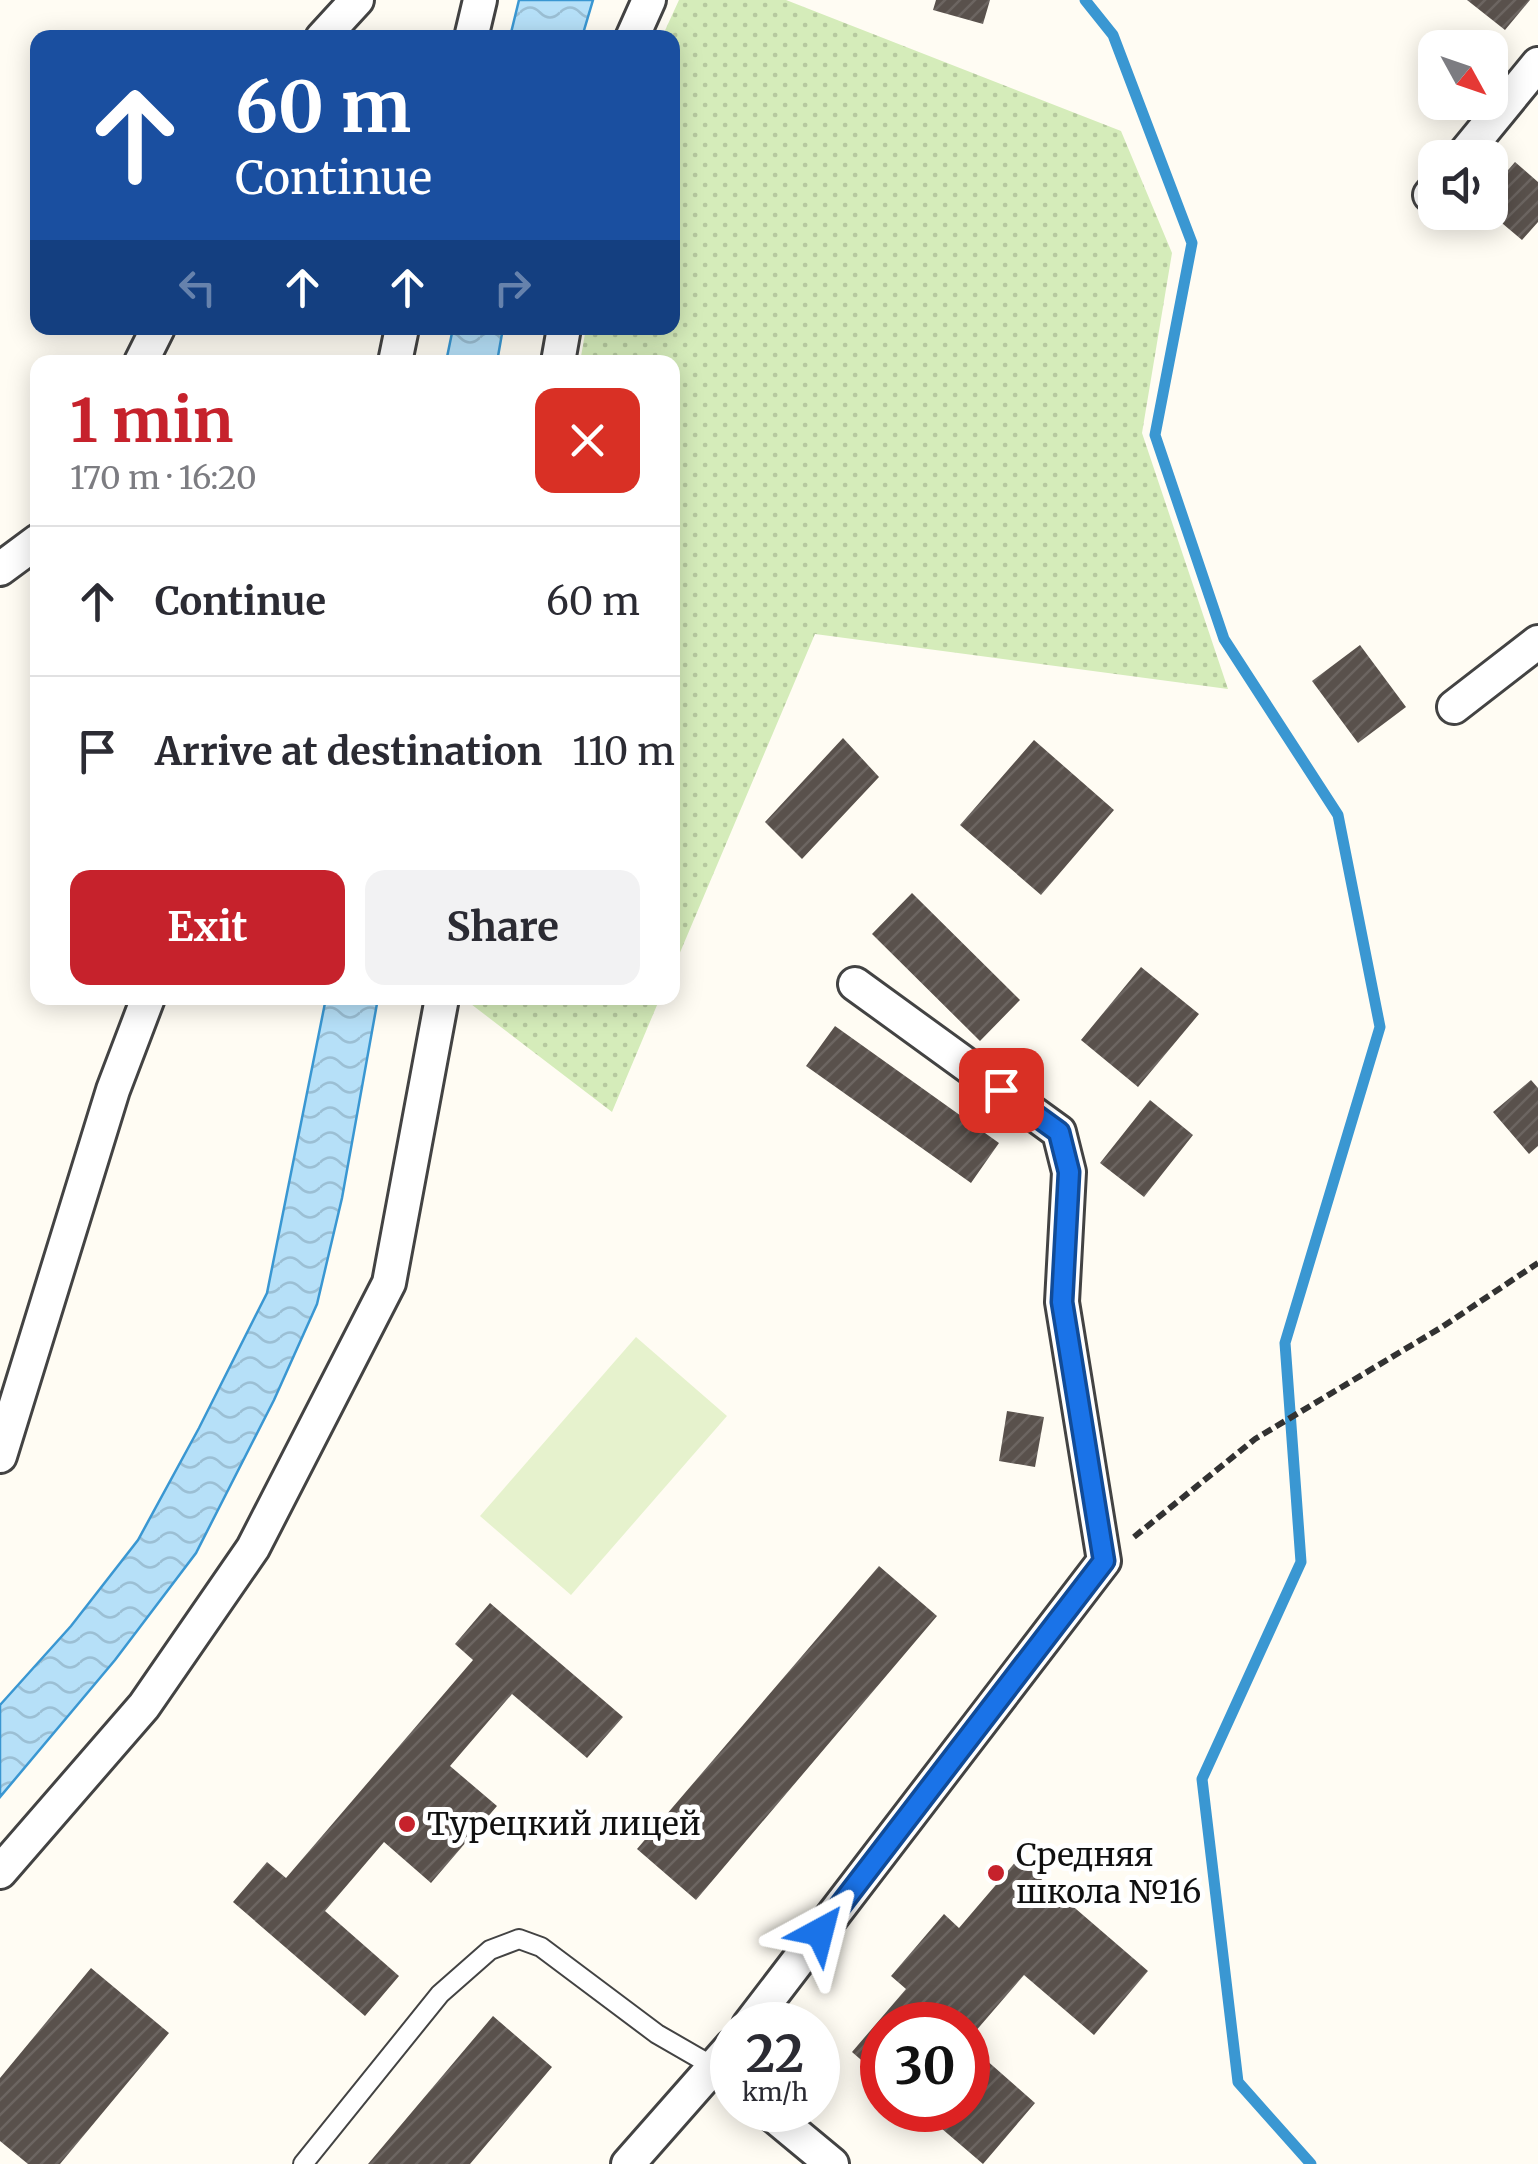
<!DOCTYPE html>
<html lang="en">
<head>
<meta charset="utf-8">
<style>
	:root { --surface:#fff; --page:#f2f2f3; --text:#2b2b33; --muted:#7c7c81; --line:#e1e1e2; --accent:#c6222c }
	body { margin:0; font-family:Merriweather,serif; background:var(--page); color:var(--text); height:100vh; display:flex; flex-direction:column; font-size:38px; white-space:nowrap }
	* { box-sizing:border-box; margin:0 }
	p { font-size:32px; color:var(--muted) }
	.icon { flex:none; width:55px; height:55px; fill:none; stroke:currentColor; stroke-width:2; stroke-linecap:round; stroke-linejoin:round }
	.map { position:relative; flex:1; overflow:hidden }
	.drawer { position:absolute; left:30px; top:355px; width:650px; height:650px; display:flex; flex-direction:column; background:var(--surface); border-radius:20px; box-shadow:0 5px 25px #0003 }
	.drawer>* { flex:none }
	.top-card { position:absolute; left:30px; top:30px; width:650px; height:305px; border-radius:20px; box-shadow:0 5px 25px #0003; background:#1a4fa0; color:#fff; overflow:hidden }
	.needle { width:65px; rotate:130deg }
	.controls { position:absolute; left:1418px; top:30px; display:grid; gap:20px }
	.controls a { display:grid; place-items:center; width:90px; height:90px; border-radius:20px; background:var(--surface); box-shadow:0 5px 25px #0003; font-size:50px }
	.speed { position:absolute; left:710px; top:2002px; display:flex; gap:20px; font-size:50px; font-weight:700; text-align:center }
	.speed>* { display:grid; place-content:center; width:130px; height:130px; border-radius:50%; background:var(--surface); box-shadow:0 5px 25px #0003; line-height:1 }
	.speed small { font-size:25px; font-weight:400 }
	.speed .limit { border:15px solid #d22; background:#fff; color:#111 }
	.pin { position:absolute; display:grid; place-items:center; width:85px; height:85px; color:#fff; margin:-42px; border-radius:20px; box-shadow:0 5px 15px #0006 }
	.me { position:absolute; width:110px; margin:-55px; rotate:38deg; stroke-linejoin:round; filter:drop-shadow(0 0 8px #0008) }
	.turn { display:flex; align-items:center; gap:35px; height:210px; padding:0 40px; font-size:45px }
	.turn .icon { width:130px; height:130px; stroke-width:2.5 }
	.turn b { display:block; font-size:70px; line-height:85px }
	.lanes { display:flex; align-items:center; height:95px; padding:0 40px; background:#0003; justify-content:center; gap:50px; direction:ltr }
	.lanes .off { opacity:.35 }
	.round { display:grid; place-items:center; flex:none; width:105px; height:105px; border-radius:20px; background:var(--page) }
	.headline { display:flex; align-items:center; justify-content:space-between; height:170px; padding:0 40px }
	h1 { font-size:60px; font-weight:700; line-height:75px; color:var(--accent) }
	.button { display:flex; gap:20px; margin-top:auto; padding:20px 40px }
	.button a { flex:1; height:115px; border-radius:20px; background:var(--accent); color:#fff; font-size:40px; font-weight:700; line-height:115px; text-align:center }
	.button a+a { background:var(--page); color:var(--text) }
	ul { padding:0; list-style:none }
	li { display:flex; align-items:center; gap:30px; height:150px; padding:0 40px; border-top:2px solid var(--line) }
	li div { flex:1 }
	li b { display:block; font-size:38px }
	li em { font-style:normal }
	.map>svg:first-child { display:block }
	.grass { fill:url(#grass-dots) }
	.pitch { fill:#e6f2cd }
	.water { fill:url(#water-waves); stroke:#3a97d2; stroke-width:2.5 }
	.lines { fill:none; stroke-linecap:round; stroke-linejoin:round }
	.stream { stroke:#3a97d2; stroke-width:11 }
	.building { fill:url(#building-hatch) }
	.service-casing { stroke:#434343; stroke-width:22 }
	.minor-casing { stroke:#434343; stroke-width:38 }
	.path { stroke:#323232; stroke-width:6; stroke-dasharray:10 5; stroke-linecap:butt }
	.service { stroke:#fff; stroke-width:18 }
	.minor { stroke:#fff; stroke-width:32 }
	.route-casing { stroke:#114b97; stroke-width:25 }
	.route { stroke:#1a73e8; stroke-width:18 }
	.poi-dot { fill:#c6222c; stroke:#fff; stroke-width:4 }
	.labels { text-anchor:middle; stroke-width:10; stroke-linejoin:round; paint-order:stroke }
	.poi-label { font-size:32px; fill:#101010; stroke:#fff; text-anchor:start }
</style>
</head>
<body>
<div class="map">
<svg width="1538" height="2164" viewBox="0 0 1538 2164">
	<defs>
		<pattern id="grass-dots" width="8" height="8" patternUnits="userSpaceOnUse" patternTransform="scale(2.5)"><rect width="8" height="8" fill="#d5ecba"/><path d="M2 2h.1M6 6h.1" fill="none" stroke="#b6c99f" stroke-width="1.8" stroke-linecap="round"/></pattern>
		<pattern id="water-waves" width="16" height="10" patternUnits="userSpaceOnUse" patternTransform="scale(2.5)"><rect width="16" height="10" fill="#b6e0f8"/><path d="M0 5q4-4 8 0t8 0" fill="none" stroke="#9bbfd4"/></pattern>
		<pattern id="building-hatch" width="6" height="6" patternUnits="userSpaceOnUse" patternTransform="scale(2.5)"><rect width="6" height="6" fill="#59514c"/><path d="M-1 1l2-2M0 6l6-6M5 7l2-2" fill="none" stroke="#6c6561"/></pattern>
	</defs>
	<rect width="100%" height="100%" fill="#fffcf3"/>
	<!-- grass -->
	<path class="grass" d="M 679,0 L 786,0 L 1121,131 L 1172,253 L 1142,433 L 1228,689 L 815,634 L 673,969 L 672,362 L 580,362 L 586,328 L 672,328 L 672,38 L 662,37 Z
		M 467,998 L 660,998 L 612,1112 L 467,1001 Z"/>
	<!-- pitch -->
	<path class="pitch" d="M 636,1337 L 727,1416 L 571,1595 L 480,1516 Z"/>
	<!-- water -->
	<path class="water" d="M 519,0 L 593,0 L 582,37 L 510,37 Z
		M 453,328 L 503,328 L 497,362 L 446,362 Z
		M 326,998 L 378,998 L 342,1198 L 317,1304 L 274,1400 L 196,1553 L 115,1660 L 0,1797 L 0,1705 L 71,1626 L 138,1540 L 199,1428 L 267,1293 Z"/>
	<g class="lines">
		<!-- stream -->
		<path class="stream" d="M 1085,0 L 1113,35 L 1192,243 L 1155,435 L 1224,639 L 1338,815 L 1380,1027 L 1285,1343 L 1301,1562 L 1202,1779 L 1238,2082 L 1311,2164"/>
	</g>
	<!-- building -->
	<path class="building" d="M 936,0 L 990,0 L 983,24 L 933,10 Z
		M 1467,0 L 1530,0 L 1505,30 Z
		M 1515,162 L 1538,182 L 1538,222 L 1522,240 L 1490,213 L 1490,191 Z
		M 1360,645 L 1406,707 L 1358,743 L 1312,681 Z
		M 843,738 L 879,777 L 802,859 L 765,822 Z
		M 1034,740 L 1114,810 L 1041,895 L 960,825 Z
		M 912,893 L 1020,1000 L 980,1041 L 872,934 Z
		M 1141,967 L 1199,1014 L 1138,1087 L 1081,1040 Z
		M 835,1026 L 999,1143 L 971,1183 L 806,1066 Z
		M 1531,1080 L 1538,1088 L 1538,1146 L 1529,1154 L 1493,1112 Z
		M 1150,1100 L 1193,1135 L 1144,1197 L 1100,1163 Z
		M 1007,1411 L 1044,1417 L 1035,1467 L 999,1461 Z
		M 879,1566 L 937,1616 L 696,1900 L 637,1849 Z
		M 490,1603 L 623,1717 L 587,1758 L 512,1694 L 450,1766 L 497,1806 L 431,1883 L 384,1842 L 325,1911 L 399,1976 L 365,2016 L 233,1902 L 267,1862 L 286,1878 L 473,1660 L 455,1644 Z
		M 1018,1859 L 1148,1971 L 1094,2035 L 1024,1975 L 968,2040 L 968,2025 L 882,2025 L 882,2078 L 852,2052 L 906,1989 L 891,1976 L 944,1914 L 959,1928 Z
		M 91,1968 L 169,2033 L 60,2164 L 28,2164 L 0,2141 L 0,2078 Z
		M 493,2016 L 552,2067 L 470,2164 L 368,2164 Z
		M 968,2044 L 1035,2103 L 983,2164 L 920,2110 L 968,2110 Z"/>
	<g class="lines">
		<!-- service casing -->
		<g class="service-casing">
			<path id="service" d="M 303,2164 L 440,1994 L 490,1950 L 519,1939 L 541,1947 L 657,2034 L 716,2068"/>
		</g>
		<!-- minor casing -->
		<g class="minor-casing">
			<path id="minor" d="M 322,38 L 357,0
				M 471,38 L 480,0
				M 632,38 L 649,0
				M 1461,158 L 1538,64
				M 1430,195 L 1435,189
				M 141,362 L 158,328
				M 395,362 L 402,328
				M 558,362 L 564,328
				M 0,569 L 38,541
				M 1454,707 L 1538,642
				M 0,1456 L 113,1090 L 148,998
				M 0,1872 L 144,1706 L 253,1548 L 389,1283 L 442,998
				M 749,2025 L 1104,1561 L 1062,1302 L 1069,1172 L 1059,1132 L 855,984
				M 767,2110 L 832,2164
				M 628,2164 L 732,2046"/>
		</g>
		<!-- path -->
		<path class="path" d="M 1134,1537 L 1255,1439 L 1442,1327 L 1538,1263"/>
		<!-- service -->
		<use href="#service" class="service"/>
		<!-- minor -->
		<use href="#minor" class="minor"/>
	</g>
	<g class="lines">
		<!-- route casing -->
		<g class="route-casing">
			<path id="route" d="M 820,1932 L 1104,1561 L 1062,1302 L 1069,1172 L 1059,1132 L 1001,1090"/>
		</g>
		<!-- route -->
		<use href="#route" class="route"/>
	</g>
	<!-- markers -->
	<g class="poi-dot">
		<circle cx="407" cy="1824" r="10"/>
		<circle cx="996" cy="1873" r="10"/>
	</g>
	<g class="labels">
		<!-- poi labels -->
		<g class="poi-label">
			<text x="427" y="1835">Турецкий лицей</text>
			<text x="1016" y="1866">Средняя<tspan x="1016" dy="37">школа №16</tspan></text>
		</g>
	</g>
</svg>
<div class="controls">
<a><svg class="needle" viewBox="-14 -14 28 28"><path d="M0-13l5 13h-10z" fill="#e53935"/><path d="M0 13l5-13h-10z" fill="#7c7c81"/></svg></a>
<a><svg class="icon" aria-label="sound" viewBox="0 0 24 24"><path d="M4 9h4l5-4v14l-5-4H4zM17 9q2 3 0 6"/></svg></a>
</div>
<div class="speed"><div>22<small>km/h</small></div><div class="limit">30</div></div>
<div class="pin" style="left:1001px;top:1090px;background:#d93025"><svg class="icon" aria-label="arrive" viewBox="0 0 24 24"><path d="M6 21V4h12l-3 4 3 4H6"/></svg></div>
<svg class="me" style="left:820px;top:1932px" viewBox="-20 -20 40 40"><path d="M0-17L14 15 0 8-14 15z" fill="#1a73e8" stroke="#fff" stroke-width="4"/></svg>
<div class="top-card">
<div class="turn"><svg class="icon" aria-label="ahead" viewBox="0 0 24 24"><path d="M12 20V5M6 11l6-6 6 6"/></svg><div><b>60 m</b>Continue</div></div>
<div class="lanes"><svg class="icon off" aria-label="left" viewBox="0 0 24 24"><path d="M17 20v-9H6M10 6l-5 5 5 5"/></svg><svg class="icon" aria-label="ahead" viewBox="0 0 24 24"><path d="M12 20V5M6 11l6-6 6 6"/></svg><svg class="icon" aria-label="ahead" viewBox="0 0 24 24"><path d="M12 20V5M6 11l6-6 6 6"/></svg><svg class="icon off" aria-label="right" viewBox="0 0 24 24"><path d="M7 20v-9h11M14 6l5 5-5 5"/></svg></div>
</div>
<section class="drawer">
<div class="headline"><div><h1>1 min</h1><p>170 m · 16:20</p></div><a class="round" style="background:#d93025;color:#fff"><svg class="icon" aria-label="close" viewBox="0 0 24 24"><path d="M6 6l12 12M18 6L6 18"/></svg></a></div>
<ul>
<li><svg class="icon" aria-label="ahead" viewBox="0 0 24 24"><path d="M12 20V5M6 11l6-6 6 6"/></svg><div><b>Continue</b></div><em>60 m</em></li>
<li><svg class="icon" aria-label="arrive" viewBox="0 0 24 24"><path d="M6 21V4h12l-3 4 3 4H6"/></svg><div><b>Arrive at destination</b></div><em>110 m</em></li>
</ul>
<div class="button"><a>Exit</a><a>Share</a></div>
</section>
</div>
</body>
</html>
